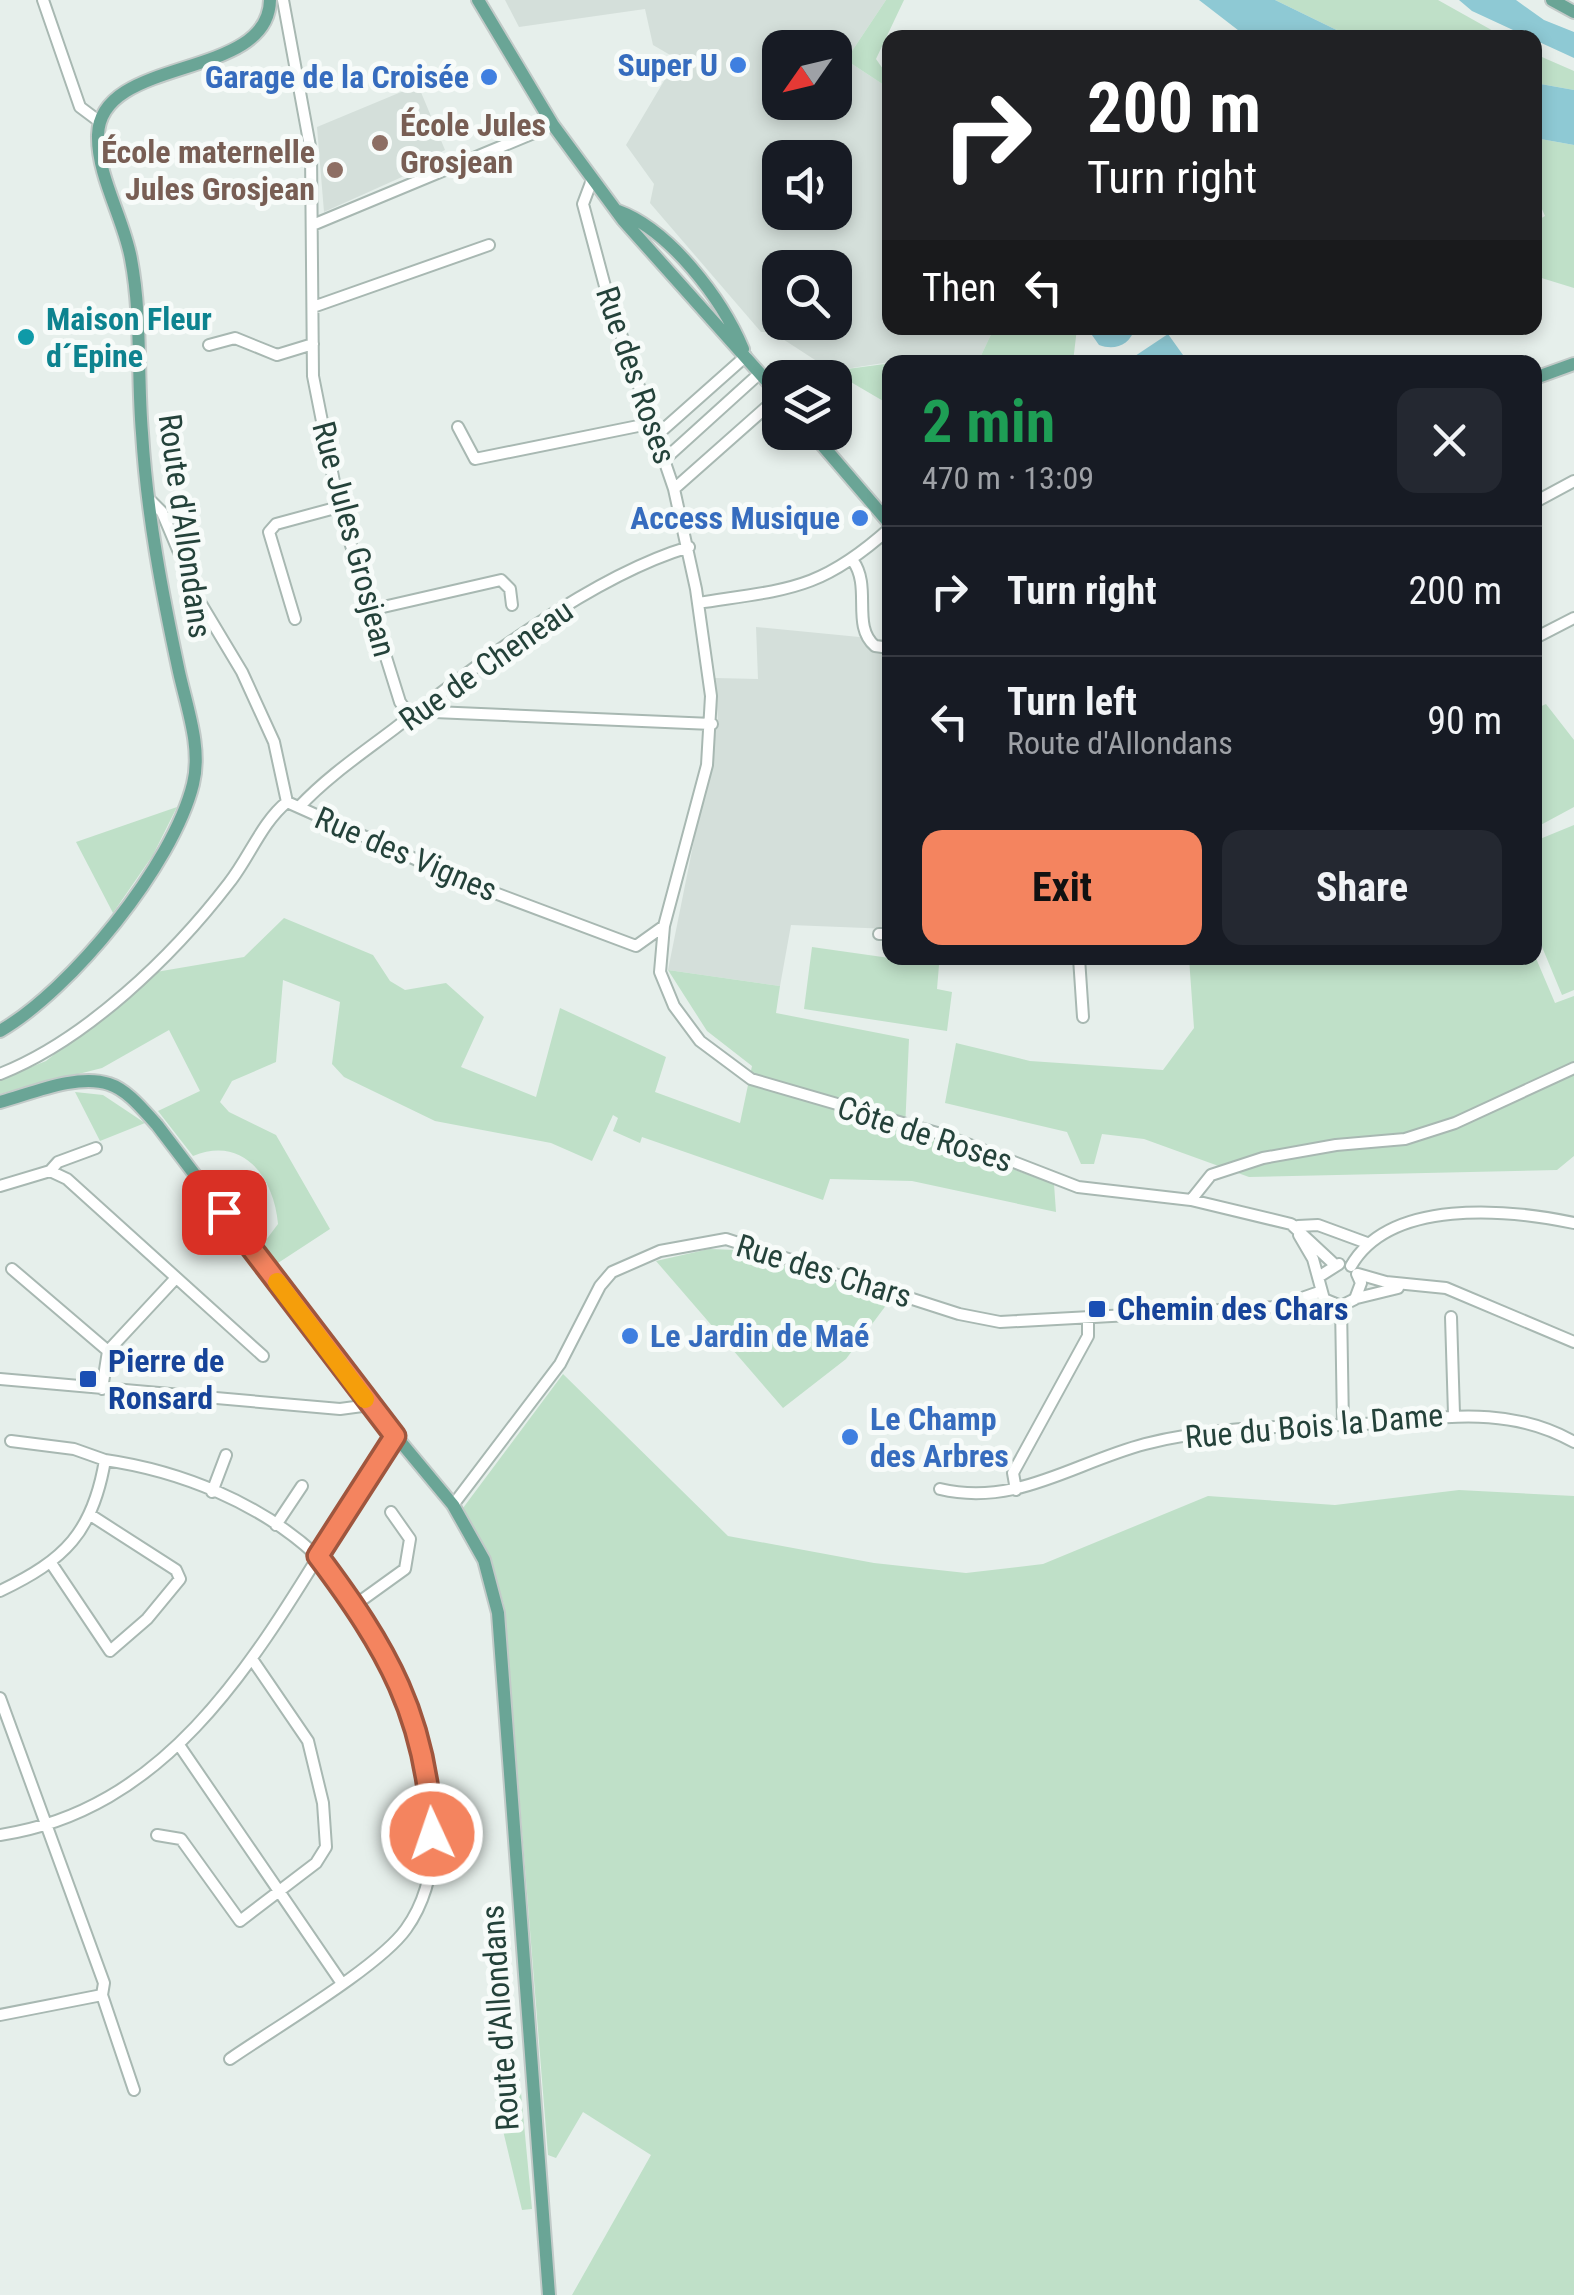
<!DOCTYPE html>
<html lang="en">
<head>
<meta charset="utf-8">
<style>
	:root { --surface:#171b24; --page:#242831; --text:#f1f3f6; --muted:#9ea1a6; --line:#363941; --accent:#f4845f }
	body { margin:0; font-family:"Roboto Condensed",sans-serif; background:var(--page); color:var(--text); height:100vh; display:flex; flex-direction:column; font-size:38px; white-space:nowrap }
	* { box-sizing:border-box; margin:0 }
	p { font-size:32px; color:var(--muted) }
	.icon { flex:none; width:55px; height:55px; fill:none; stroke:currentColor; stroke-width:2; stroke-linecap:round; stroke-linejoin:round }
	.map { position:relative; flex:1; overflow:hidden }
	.sheet { position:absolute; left:882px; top:355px; width:660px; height:610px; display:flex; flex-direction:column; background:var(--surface); border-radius:20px; box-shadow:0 5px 15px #0003 }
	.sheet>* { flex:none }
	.banner { position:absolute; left:882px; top:30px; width:660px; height:305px; border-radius:20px; box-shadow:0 5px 15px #0003; background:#202124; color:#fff; overflow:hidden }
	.needle { width:65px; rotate:236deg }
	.controls { position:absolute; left:762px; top:30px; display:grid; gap:20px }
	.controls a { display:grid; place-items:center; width:90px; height:90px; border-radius:20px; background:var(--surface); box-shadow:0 5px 15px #0003; font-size:50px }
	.pin { position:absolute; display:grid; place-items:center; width:85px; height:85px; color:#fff; margin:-42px; border-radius:20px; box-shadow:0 5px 15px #0006 }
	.me { position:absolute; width:110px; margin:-55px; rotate:357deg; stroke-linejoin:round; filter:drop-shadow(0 0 8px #0008) }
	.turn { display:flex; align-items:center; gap:35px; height:210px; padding:0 40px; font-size:45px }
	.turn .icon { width:130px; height:130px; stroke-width:2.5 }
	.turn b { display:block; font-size:70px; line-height:85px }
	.then { display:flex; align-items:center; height:95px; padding:0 40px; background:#0003; gap:20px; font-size:38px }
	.round { display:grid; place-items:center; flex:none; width:105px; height:105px; border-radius:20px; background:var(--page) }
	.headline { display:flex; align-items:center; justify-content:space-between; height:170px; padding:0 40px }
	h1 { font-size:60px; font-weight:700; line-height:75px; color:#1e9e55 }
	.button { display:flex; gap:20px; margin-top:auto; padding:20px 40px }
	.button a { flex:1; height:115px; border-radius:20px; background:var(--accent); color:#111; font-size:40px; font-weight:700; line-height:115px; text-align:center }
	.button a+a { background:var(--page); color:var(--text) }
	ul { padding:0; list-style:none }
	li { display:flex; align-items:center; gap:30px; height:130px; padding:0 40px; border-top:2px solid var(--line) }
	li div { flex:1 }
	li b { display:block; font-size:38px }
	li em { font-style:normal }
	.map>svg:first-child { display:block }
	.built { fill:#d4dfda; fill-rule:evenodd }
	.green { fill:#bfe0c8 }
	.water { fill:#8ec9d4 }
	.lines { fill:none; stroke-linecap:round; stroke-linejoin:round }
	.minor-casing { stroke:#a8b8b2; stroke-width:14 }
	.major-casing { stroke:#c2cac8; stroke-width:16 }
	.minor { stroke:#fff; stroke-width:10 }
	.major { stroke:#6aa596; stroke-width:12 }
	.route-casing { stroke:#9f563e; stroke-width:25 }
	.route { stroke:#f4845f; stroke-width:18 }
	.slow { stroke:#f59e0b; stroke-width:18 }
	.shop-dot { fill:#3f7fe0; stroke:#f7fbf9; stroke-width:4 }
	.education-dot { fill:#8d6e63; stroke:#f7fbf9; stroke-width:4 }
	.culture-dot { fill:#0f9aa8; stroke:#f7fbf9; stroke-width:4 }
	.transit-dot { fill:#1a4fb4; stroke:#f7fbf9; stroke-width:4 }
	.labels { text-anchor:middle; stroke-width:10; stroke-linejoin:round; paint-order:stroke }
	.shop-label { font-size:32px; font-weight:bold; fill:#366cbe; stroke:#f7fbf9; text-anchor:end }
	.education-label { font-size:32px; font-weight:bold; fill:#785e54; stroke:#f7fbf9; text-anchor:start }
	.culture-label { font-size:32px; font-weight:bold; fill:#0d838f; stroke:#f7fbf9; text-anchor:start }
	.street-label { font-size:32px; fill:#24423a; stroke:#f7fbf9 }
	.transit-label { font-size:32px; font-weight:bold; fill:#164399; stroke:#f7fbf9; text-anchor:start }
</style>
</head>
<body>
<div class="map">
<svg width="1574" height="2295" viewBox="0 0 1574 2295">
	<rect width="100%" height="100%" fill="#e6efeb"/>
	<!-- built -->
	<path class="built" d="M 505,0 L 886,0 L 846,60 L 890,89 L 890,328 L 994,328 L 978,362 L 890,362 L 832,371 L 772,332 L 761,332 L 650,203 L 654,184 L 626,145 L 677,59 L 653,45 L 645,9 L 519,27 ZM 780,48 L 835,48 L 835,102 L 780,102 ZM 780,158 L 835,158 L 835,212 L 780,212 ZM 780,268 L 835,268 L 835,322 L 780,322 Z
		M 418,85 L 445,150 L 431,157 L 433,163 L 324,212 L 317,127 Z
		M 756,627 L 890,640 L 890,929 L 791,925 L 780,986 L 668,970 L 718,721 L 715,678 L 758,679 Z"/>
	<!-- green -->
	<path class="green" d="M 886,0 L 904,0 L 876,59 L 890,79 L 890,89 L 846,60 Z
		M 1275,0 L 1438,0 L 1504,37 L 1351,37 Z
		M 1535,54 L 1574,71 L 1574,90 L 1535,83 Z
		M 1535,138 L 1574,145 L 1574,288 L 1535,276 L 1535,222 L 1545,216 L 1535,193 Z
		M 994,328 L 1077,328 L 1073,362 L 978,362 Z
		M 890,364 L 890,405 L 832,371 L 885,364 Z
		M 1546,704 L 1574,740 L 1574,807 L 1535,828 L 1535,709 Z
		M 177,807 L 153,855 L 113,913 L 76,842 Z
		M 1574,825 L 1574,990 L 1562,995 L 1535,930 L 1535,841 Z
		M 284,918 L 373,955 L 390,981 L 405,990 L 446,983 L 484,1017 L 461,1067 L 536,1097 L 560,1008 L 666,1057 L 655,1092 L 740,1123 L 752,1066 L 707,1031 L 668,970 L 780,986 L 776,1013 L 909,1039 L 905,1130 L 1054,1184 L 1056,1212 L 912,1181 L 830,1179 L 823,1200 L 642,1137 L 640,1143 L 613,1131 L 618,1118 L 613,1115 L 592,1161 L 551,1143 L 435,1121 L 344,1077 L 332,1064 L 340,1002 L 283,980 L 276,1062 L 232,1081 L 220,1102 L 229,1112 L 276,1135 L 330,1229 L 278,1263 L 263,1244 L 278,1224 C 274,1178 244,1135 193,1156 L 158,1111 L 200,1091 L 169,1030 L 102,1068 L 0,1094 L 0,1079 L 46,1061 L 156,972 L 244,957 Z
		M 812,947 L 939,965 L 937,989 L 952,992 L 947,1031 L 804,1009 Z
		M 1535,956 L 1555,1003 L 1574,996 L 1574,1156 L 1557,1170 L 1249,1177 L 1144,1139 L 1102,1134 L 1094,1164 L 1081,1164 L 1067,1132 L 945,1103 L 956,1043 L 1030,1061 L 1163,1070 L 1194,1028 L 1189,958 Z
		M 75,1092 L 103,1095 L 145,1123 L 100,1141 Z
		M 709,1249 L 736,1250 L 890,1300 L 846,1359 L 783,1408 L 656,1261 Z
		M 563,1374 L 728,1536 L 874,1563 L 966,1573 L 1043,1564 L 1208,1496 L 1335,1505 L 1459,1490 L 1574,1496 L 1574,2295 L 572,2295 L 651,2155 L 583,2112 L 556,2158 L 548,2155 L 504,1605 L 493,1568 L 463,1508 Z
		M 519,2071 L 532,2209 L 522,2210 L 495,2097 L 501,2079 Z"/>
	<!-- water -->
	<path class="water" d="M 1199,0 L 1275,0 L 1351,37 L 1247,37 Z
		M 1459,0 L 1516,0 L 1544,20 L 1574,32 L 1574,58 L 1472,11 Z
		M 1535,83 L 1574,90 L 1574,145 L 1535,138 Z
		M 1087,328 L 1135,328 C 1130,345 1115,351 1099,345 Z
		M 1168,334 L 1188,362 L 1126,362 Z"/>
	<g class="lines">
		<!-- minor casing -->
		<g class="minor-casing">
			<path id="minor" d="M 43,0 L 80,107 L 100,122
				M 283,0 L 311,152 L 313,376 L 339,507 L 400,702 L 410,716
				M 592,180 L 583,204 L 606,290 L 674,489 L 696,589 L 711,696 L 707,765 L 664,926 L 660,972 L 674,1006 L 700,1041 L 751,1079 L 944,1135 L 1078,1187 L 1191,1200 L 1291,1224 L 1334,1264
				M 315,224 L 553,125
				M 313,307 L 489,245
				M 209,345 L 235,338 L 277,355 L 313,344
				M 458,427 L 475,459 L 653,423
				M 657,435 L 746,356
				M 665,459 L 760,373
				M 674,489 L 779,396
				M 151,501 L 162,512 L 200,602 L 242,672 L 274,742 L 287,802 L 471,884 L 636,946 L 664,926
				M 1535,502 L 1574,481
				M 853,561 C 872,587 851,626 875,646 L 890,648
				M 698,603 C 788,589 820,591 890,528
				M 370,610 L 501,580 L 510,589 L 512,605
				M 295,619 L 269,532 L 276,524 L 339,507
				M 1535,638 L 1574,618
				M 426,704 L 434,712 L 712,724
				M 299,807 C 327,777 361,754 394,729 C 475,666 591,576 689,547
				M 879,934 L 890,934
				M 1079,958 L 1083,1017
				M 0,1074 C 86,1040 173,956 229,883 C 249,858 262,822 287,802
				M 50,1171 L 67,1179 L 263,1356
				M 0,1186 L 50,1171 L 58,1162 L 96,1148
				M 1191,1200 L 1211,1175 L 1263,1158 L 1336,1145 L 1405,1139 L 1455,1123 L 1574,1068
				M 1298,1226 L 1318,1225 L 1367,1243
				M 1299,1235 L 1313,1259 L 1324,1299 L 1341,1306 L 1355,1299 L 1361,1283 L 1357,1274
				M 1351,1266 C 1390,1198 1507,1209 1574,1223
				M 12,1269 L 108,1351
				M 1358,1274 L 1386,1282 L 1446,1288 L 1574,1342
				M 1320,1276 L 1339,1264
				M 1357,1298 L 1398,1288
				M 1341,1306 L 1343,1425
				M 1451,1317 L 1454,1414
				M 0,1379 L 340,1409 L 370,1405
				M 102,1389 L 108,1351 L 175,1279
				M 11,1441 L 74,1449 L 105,1460
				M 940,1489 C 1016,1507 1073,1463 1145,1444 C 1211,1427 1274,1427 1342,1425 C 1423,1423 1498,1399 1574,1442
				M 1016,1490 L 1013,1473 L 1088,1336 L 1088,1319
				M 212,1492 L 226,1455
				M 453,1505 L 560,1364 L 600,1286 L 612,1272 L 660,1251 L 726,1239 L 959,1314 L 1000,1322 L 1276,1307 L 1319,1292
				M 276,1525 L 302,1486
				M 51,1563 L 110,1651 L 147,1619 L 180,1579 L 176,1570 L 92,1516
				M 0,1591 C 65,1560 93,1532 105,1460 C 181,1471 260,1503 316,1555 C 396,1630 478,1829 406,1929 C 379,1967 273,2029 230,2059
				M 355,1605 L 405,1569 L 410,1539 L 391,1512
				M 0,1698 L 104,1983 L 102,1995 L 134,2090
				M 179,1745 L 341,1982
				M 0,1835 C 206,1804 289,1587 395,1436
				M 157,1835 L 181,1839 L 240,1921 L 316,1863 L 326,1847 L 323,1803 L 308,1741 L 252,1659
				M 0,2015 L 102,1995"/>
		</g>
		<!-- major casing -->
		<g class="major-casing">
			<path id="major" d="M 478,0 L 553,125 L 623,220 L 780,396
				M 1552,0 L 1574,12
				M 618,211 C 670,230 722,299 743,349
				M 1535,378 L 1574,364
				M 811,432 L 890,524
				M 0,1031 C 71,990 173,865 193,784 C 202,748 187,708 179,672 C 162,593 147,514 142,433 C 137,375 142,317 131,259 C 124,219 97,176 98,135 C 100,55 269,81 270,0
				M 0,1102 C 30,1094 78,1073 109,1084 C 128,1090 144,1111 157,1125 L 370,1405 L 453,1505 L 484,1560 L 498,1613 L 549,2295"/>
		</g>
		<!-- minor -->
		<use href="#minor" class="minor"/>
		<!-- major -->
		<use href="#major" class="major"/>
	</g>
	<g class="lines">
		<!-- route casing -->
		<g class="route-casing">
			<path id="route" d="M 224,1212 L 395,1436 L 318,1556 C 387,1648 427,1717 432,1834"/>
		</g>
		<!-- route -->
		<use href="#route" class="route"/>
		<!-- slow -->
		<path class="slow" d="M 277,1282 L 365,1399"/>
	</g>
	<!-- markers -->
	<g class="shop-dot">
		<circle cx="738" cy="65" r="10"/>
		<circle cx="489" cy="77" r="10"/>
		<circle cx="860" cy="518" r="10"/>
		<circle cx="630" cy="1336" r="10"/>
		<circle cx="850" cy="1437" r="10"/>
	</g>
	<g class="education-dot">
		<circle cx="380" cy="143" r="10"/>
		<circle cx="335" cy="170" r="10"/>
	</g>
	<circle class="culture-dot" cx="26" cy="337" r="10"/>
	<g class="transit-dot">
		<rect x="1087" y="1299" width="20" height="20" rx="5"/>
		<rect x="78" y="1369" width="20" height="20" rx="5"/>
	</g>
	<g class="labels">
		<!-- shop labels -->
		<g class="shop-label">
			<text x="718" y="76">Super U</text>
			<text x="469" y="88">Garage de la Croisée</text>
			<text x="840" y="529">Access Musique</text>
			<text x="650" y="1347" text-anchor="start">Le Jardin de Maé</text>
			<text x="870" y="1430" text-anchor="start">Le Champ<tspan x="870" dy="37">des Arbres</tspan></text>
		</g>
		<!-- education labels -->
		<g class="education-label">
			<text x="400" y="136">École Jules<tspan x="400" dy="37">Grosjean</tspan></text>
			<text x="315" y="163" text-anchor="end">École maternelle<tspan x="315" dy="37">Jules Grosjean</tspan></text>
		</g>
		<!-- culture labels -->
		<g class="culture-label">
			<text x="46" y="330">Maison Fleur<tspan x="46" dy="37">d´Epine</tspan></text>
		</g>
		<!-- street labels -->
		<g class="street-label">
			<text transform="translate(636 375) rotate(71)" y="11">Rue des Roses</text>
			<text transform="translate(185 526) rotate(82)" y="11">Route d'Allondans</text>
			<text transform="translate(354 539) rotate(75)" y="11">Rue Jules Grosjean</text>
			<text transform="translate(486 665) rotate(-35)" y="11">Rue de Cheneau</text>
			<text transform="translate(406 854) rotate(23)" y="11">Rue des Vignes</text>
			<text transform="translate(925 1134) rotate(18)" y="11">Côte de Roses</text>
			<text transform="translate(824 1271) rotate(17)" y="11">Rue des Chars</text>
			<text transform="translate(1314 1426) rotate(-5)" y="11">Rue du Bois la Dame</text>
			<text transform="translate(500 2018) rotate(-94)" y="11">Route d'Allondans</text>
		</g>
		<!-- transit labels -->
		<g class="transit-label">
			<text x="1117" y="1320">Chemin des Chars</text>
			<text x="108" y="1372">Pierre de<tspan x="108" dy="37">Ronsard</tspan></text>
		</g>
	</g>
</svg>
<div class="controls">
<a><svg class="needle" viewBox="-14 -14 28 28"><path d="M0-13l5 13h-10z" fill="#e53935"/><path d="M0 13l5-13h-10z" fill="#9ea1a6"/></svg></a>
<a><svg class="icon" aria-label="sound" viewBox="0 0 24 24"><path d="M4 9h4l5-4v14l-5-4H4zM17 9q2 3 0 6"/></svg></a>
<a><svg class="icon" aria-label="search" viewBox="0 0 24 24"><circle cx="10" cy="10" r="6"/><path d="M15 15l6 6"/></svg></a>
<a><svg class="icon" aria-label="layers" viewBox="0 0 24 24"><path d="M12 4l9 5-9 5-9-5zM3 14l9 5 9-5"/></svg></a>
</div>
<div class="pin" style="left:224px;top:1212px;background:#d93025"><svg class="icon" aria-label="arrive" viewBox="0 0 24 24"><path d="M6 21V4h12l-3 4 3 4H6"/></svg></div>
<svg class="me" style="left:432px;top:1834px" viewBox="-20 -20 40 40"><circle r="17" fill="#f4845f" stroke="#fff" stroke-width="3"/><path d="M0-11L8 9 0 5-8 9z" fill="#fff"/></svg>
<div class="banner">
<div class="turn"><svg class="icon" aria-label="right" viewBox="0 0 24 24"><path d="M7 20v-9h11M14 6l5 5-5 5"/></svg><div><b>200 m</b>Turn right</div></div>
<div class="then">Then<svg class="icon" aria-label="left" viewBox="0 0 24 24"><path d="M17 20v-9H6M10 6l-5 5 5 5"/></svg></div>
</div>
<section class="sheet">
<div class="headline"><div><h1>2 min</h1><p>470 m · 13:09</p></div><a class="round"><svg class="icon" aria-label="close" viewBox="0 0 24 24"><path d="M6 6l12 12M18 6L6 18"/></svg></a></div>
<ul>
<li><svg class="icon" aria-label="right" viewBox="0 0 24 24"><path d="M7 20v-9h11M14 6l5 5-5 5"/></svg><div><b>Turn right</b></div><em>200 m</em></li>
<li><svg class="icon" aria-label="left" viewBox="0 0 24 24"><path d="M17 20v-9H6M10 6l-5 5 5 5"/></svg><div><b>Turn left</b><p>Route d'Allondans</p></div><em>90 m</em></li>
</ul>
<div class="button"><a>Exit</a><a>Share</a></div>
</section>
</div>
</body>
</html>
